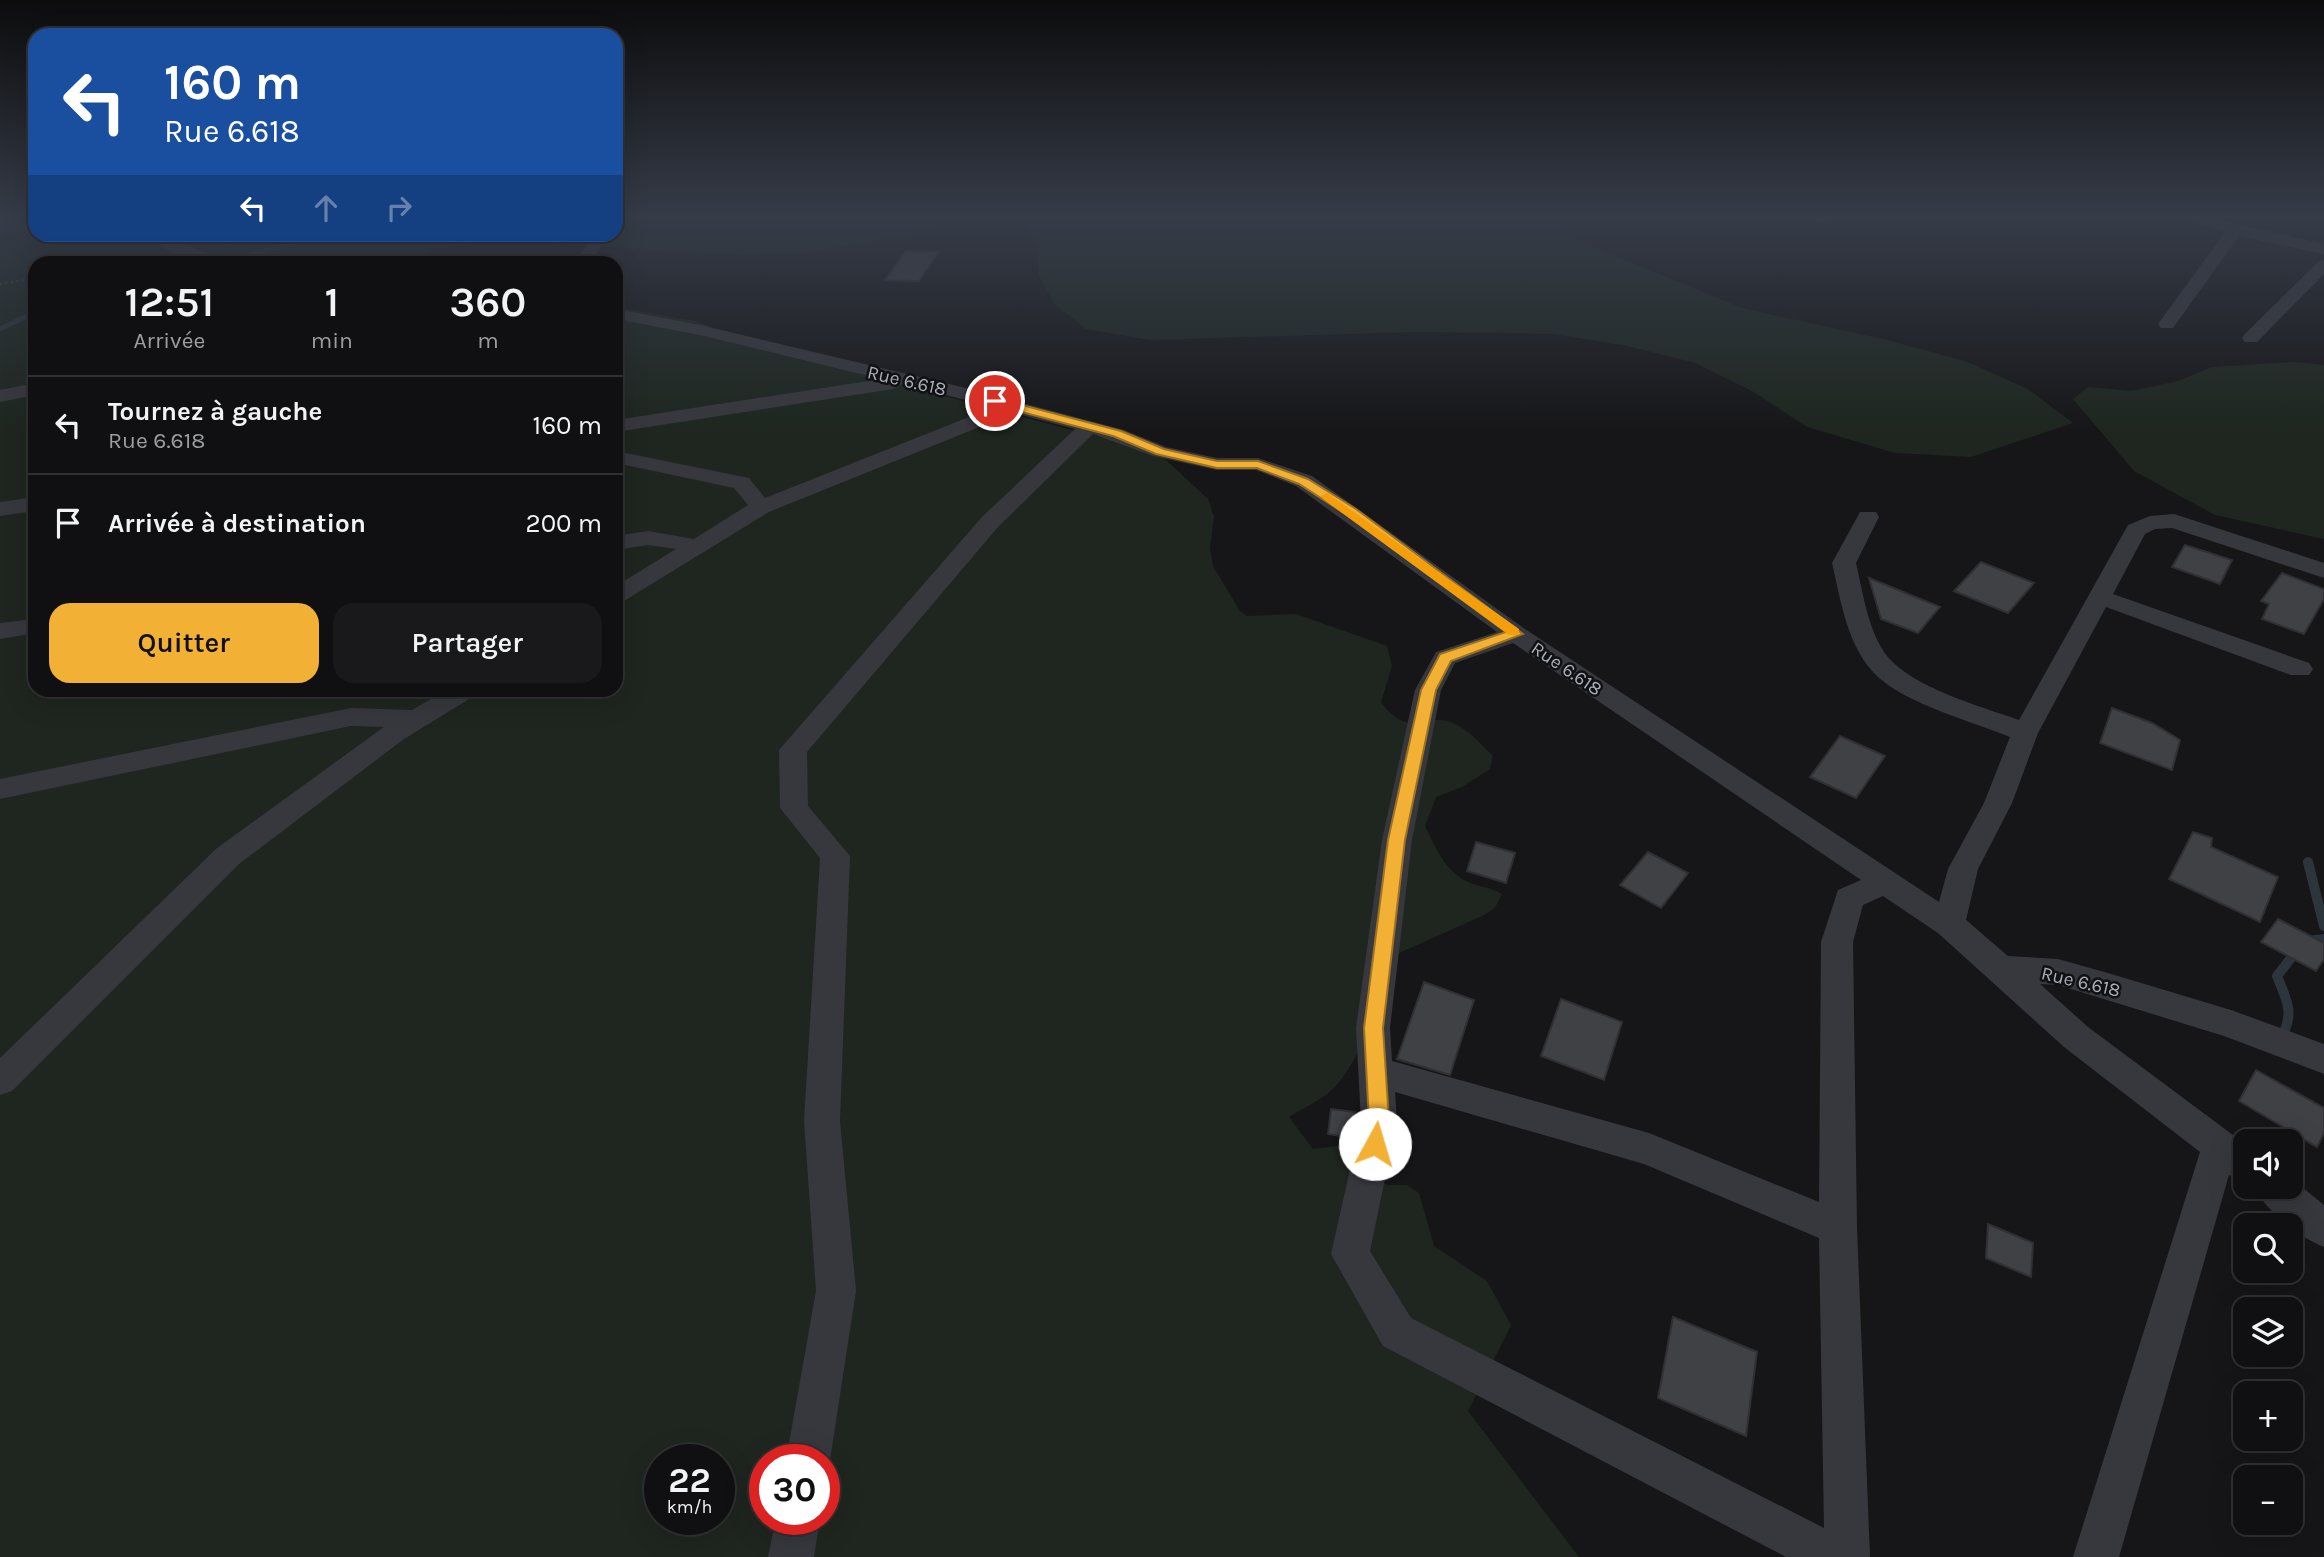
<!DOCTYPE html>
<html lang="fr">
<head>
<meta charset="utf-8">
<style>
	:root { --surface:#101012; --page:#19191b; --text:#f1f3f6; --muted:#9c9d9f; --line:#303032; --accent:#f2b134 }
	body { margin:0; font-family:Karla,sans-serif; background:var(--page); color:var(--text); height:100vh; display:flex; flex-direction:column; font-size:26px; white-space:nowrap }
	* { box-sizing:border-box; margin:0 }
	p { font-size:23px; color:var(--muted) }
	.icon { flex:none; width:38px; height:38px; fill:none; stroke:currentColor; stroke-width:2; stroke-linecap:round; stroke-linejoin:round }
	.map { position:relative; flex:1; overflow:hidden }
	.panel { position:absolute; left:28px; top:256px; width:595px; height:441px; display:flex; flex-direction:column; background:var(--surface); border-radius:21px; box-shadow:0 7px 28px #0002,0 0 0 2px var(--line) }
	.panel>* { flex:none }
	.banner { position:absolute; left:28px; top:28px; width:595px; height:214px; border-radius:21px; box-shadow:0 7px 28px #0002,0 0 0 2px var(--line); background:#1a4fa0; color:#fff; overflow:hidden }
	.buttons { position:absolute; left:2233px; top:1129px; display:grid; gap:14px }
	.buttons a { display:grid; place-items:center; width:70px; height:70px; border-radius:14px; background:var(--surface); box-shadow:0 7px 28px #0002,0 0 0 2px var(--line); font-size:35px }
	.speed { position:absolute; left:644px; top:1444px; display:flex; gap:14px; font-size:35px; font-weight:700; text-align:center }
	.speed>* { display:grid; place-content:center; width:91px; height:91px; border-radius:50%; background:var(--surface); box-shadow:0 7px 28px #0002,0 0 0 2px var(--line); line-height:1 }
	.speed small { font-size:18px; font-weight:400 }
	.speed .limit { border:10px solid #d22; background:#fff; color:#111 }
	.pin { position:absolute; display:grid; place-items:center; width:60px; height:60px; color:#fff; margin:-30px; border:4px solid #fff; border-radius:50%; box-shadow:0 2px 7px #0007 }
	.me { position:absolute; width:77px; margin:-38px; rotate:6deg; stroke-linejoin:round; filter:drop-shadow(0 0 5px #0008) }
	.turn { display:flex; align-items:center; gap:24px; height:147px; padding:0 21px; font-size:32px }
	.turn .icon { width:91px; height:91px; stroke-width:2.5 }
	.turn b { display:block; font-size:49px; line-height:60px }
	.lanes { display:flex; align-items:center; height:66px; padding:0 21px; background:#0003; justify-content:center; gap:35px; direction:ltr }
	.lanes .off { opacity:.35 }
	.eta { display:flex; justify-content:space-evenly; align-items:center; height:119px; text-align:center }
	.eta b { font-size:42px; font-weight:600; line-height:49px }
	.button { display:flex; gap:14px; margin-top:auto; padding:14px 21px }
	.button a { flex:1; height:80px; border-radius:21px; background:var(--accent); color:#111; font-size:28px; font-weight:600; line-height:80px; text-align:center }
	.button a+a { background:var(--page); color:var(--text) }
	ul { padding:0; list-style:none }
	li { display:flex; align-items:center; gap:21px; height:98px; padding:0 21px; border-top:2px solid var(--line) }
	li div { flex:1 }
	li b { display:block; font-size:26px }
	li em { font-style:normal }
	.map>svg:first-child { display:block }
	.green { fill:#1e261f; fill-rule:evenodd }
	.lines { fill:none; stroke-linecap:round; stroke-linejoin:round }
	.stream-far1 { stroke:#2c353c; stroke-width:5 }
	.stream { stroke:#2c353c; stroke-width:10 }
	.building { fill:#404145; stroke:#303034; stroke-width:2 }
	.path { stroke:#3d3f44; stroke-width:2.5; stroke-dasharray:2 3.5; stroke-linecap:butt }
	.minor { fill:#37383d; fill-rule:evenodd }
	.route { fill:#f2b134; stroke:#9d7322; stroke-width:2 }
	.slow { fill:#f59e0b }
	.labels { text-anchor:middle; stroke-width:5; stroke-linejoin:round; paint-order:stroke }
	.street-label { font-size:19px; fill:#a8adb8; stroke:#111113 }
</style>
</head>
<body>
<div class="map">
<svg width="2324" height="1557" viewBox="0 0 2324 1557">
	<rect width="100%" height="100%" fill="#161618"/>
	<!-- green -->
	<path class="green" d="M 0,215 L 35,215 L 35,234 L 616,234 L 616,215 L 1550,215 L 1551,220 L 1581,242 L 1742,308 L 1887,340 L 1965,361 L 2028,389 L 2073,423 L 1971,457 L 1895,453 L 1807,427 L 1752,391 L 1695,363 L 1627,346 L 1553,334 L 1417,332 L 1149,340 L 1086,329 L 1054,304 L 1039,276 L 1038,250 L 1027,226 L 971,223 L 863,244 L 802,253 L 742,255 L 496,241 L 434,249 L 403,262 L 35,262 L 35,690 L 616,690 L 616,307 L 696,321 L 735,336 L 940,395 L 1083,433 L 1135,442 L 1166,460 L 1208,499 L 1214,516 L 1210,548 L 1213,566 L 1240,611 L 1247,616 L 1296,614 L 1387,646 L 1392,666 L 1381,702 C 1410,741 1424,710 1455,724 C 1470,731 1482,745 1493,756 L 1490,769 L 1462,787 L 1436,797 L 1425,826 C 1436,848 1445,872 1470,883 C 1481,887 1491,887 1502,894 L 1495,908 L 1482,916 L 1388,958 C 1376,1003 1367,1050 1335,1087 C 1324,1099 1303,1108 1289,1117 L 1313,1149 L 1338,1146 L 1387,1185 L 1407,1185 L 1419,1193 L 1434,1246 L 1487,1281 L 1511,1325 L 1468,1411 L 1579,1557 L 0,1557 ZM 660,1460 L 719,1460 L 719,1519 L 660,1519 ZM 765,1460 L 824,1460 L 824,1519 L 765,1519 Z
		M 2293,362 L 2324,365 L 2324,539 L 2215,515 L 2134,471 L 2073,399 L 2088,387 L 2131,391 L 2178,381 L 2212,367 Z"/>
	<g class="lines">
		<!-- stream-far1 -->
		<path class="stream-far1" d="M 226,262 L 324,234
			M 0,329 L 35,312"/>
		<!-- stream -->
		<path class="stream" d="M 2308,862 L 2324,926
			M 2308,941 L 2324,939
			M 2281,1038 C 2295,1013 2287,1001 2277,976 L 2298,949"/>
	</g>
	<!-- building -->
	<path class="building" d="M 906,251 L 938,252 L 919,281 L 885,280 Z
		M 2185,545 L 2232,560 L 2220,584 L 2172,567 Z
		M 1981,562 L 2034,583 L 2008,613 L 1954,591 Z
		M 2282,573 L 2324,589 L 2324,599 L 2304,634 L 2262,619 L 2269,604 L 2261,601 Z
		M 1869,578 L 1940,607 L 1918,633 L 1881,619 Z
		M 2112,708 L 2152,723 L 2180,740 L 2172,770 L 2100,743 Z
		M 1840,736 L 1885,756 L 1856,798 L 1810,777 Z
		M 2193,832 L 2212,838 L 2211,847 L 2278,877 L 2260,922 L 2169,879 Z
		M 1476,842 L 1515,853 L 1506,883 L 1467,871 Z
		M 1648,852 L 1688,873 L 1661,908 L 1620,885 Z
		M 2278,919 L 2324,943 L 2324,959 L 2316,971 L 2261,942 Z
		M 1424,982 L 1474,1000 L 1450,1075 L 1397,1059 Z
		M 1561,999 L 1622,1022 L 1604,1080 L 1541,1056 Z
		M 2256,1070 L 2324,1108 L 2324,1133 L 2317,1147 L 2239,1101 Z
		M 1331,1109 L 1355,1112 L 1352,1138 L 1328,1134 Z
		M 1988,1224 L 2033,1243 L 2031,1277 L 1986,1258 Z
		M 1673,1317 L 1757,1352 L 1746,1436 L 1658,1398 Z"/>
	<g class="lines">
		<!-- path -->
		<path class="path" d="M 225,246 L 268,234
			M 124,262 L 154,258
			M 0,284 L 35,278"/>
		<!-- minor -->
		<path class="minor" d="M 1796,215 L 1830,215 L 1836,219 L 1828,224 L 1799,218 Z
			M 2173,215 L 2198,215 L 2324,244 L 2324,254 L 2239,236 L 2173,328 L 2161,328 L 2158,324 L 2225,232 Z
			M 35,221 L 35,231 L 0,233 L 0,223 Z
			M 146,234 L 166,234 L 224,262 C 197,264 165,254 146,234 Z
			M 595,234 L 611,234 L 590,262 L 574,262 Z
			M 2324,260 L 2324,274 L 2257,342 L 2245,342 L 2242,338 L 2245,334 L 2318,262 Z
			M 616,309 L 700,325 L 966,388 L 1124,430 L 1166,447 L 1217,458 L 1258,458 L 1312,476 L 1525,629 L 1939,902 L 1948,869 L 1984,803 L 2010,737 C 1971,721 1909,705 1878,677 C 1847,648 1841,601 1832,563 L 1860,512 L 1876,512 L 1879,517 L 1856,563 C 1863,593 1868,631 1887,656 C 1913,688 1980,706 2019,720 L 2128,525 L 2150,516 L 2174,514 L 2324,563 L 2324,578 L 2172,528 L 2155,529 L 2145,534 L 2113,594 L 2309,663 L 2313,669 L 2309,675 L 2291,675 L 2106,607 L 2038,733 L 2012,803 L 1978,869 L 1966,920 L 2008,956 L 2058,959 L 2108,973 L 2231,1010 L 2324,1044 L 2324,1074 L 2224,1036 L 2058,985 L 2040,984 L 2088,1027 L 2245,1144 L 2245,1182 L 2229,1175 L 2119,1557 L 2073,1557 L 2200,1152 L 2064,1047 L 1938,933 L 1883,896 L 1863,905 L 1853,942 L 1857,1228 L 1870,1557 L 1786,1557 L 1383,1346 L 1331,1254 L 1361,1121 L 1356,1028 L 1382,840 L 1415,690 L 1436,652 L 1497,632 L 1296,486 L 1256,470 L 1217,470 L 1153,456 L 1093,434 L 998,527 L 807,752 L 808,806 L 850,856 L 840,1121 L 856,1291 L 830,1460 L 824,1473 L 824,1460 L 786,1460 L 816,1291 L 804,1121 L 820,858 L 780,808 L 779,750 L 982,517 L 1075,429 L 1014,413 L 769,512 L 624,601 L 616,603 L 616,586 L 676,549 L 648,545 L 616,550 L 616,536 L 648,531 L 694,539 L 748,505 L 734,488 L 616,463 L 616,451 L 749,478 L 765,498 L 994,407 L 902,384 L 893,389 L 616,432 L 616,420 L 881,379 L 700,335 L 616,319 ZM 1513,643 L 1861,880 L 1838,890 L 1821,942 L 1819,1202 L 1649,1133 L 1392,1061 L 1390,1028 L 1412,840 L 1441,690 L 1455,663 ZM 1395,1092 L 1644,1164 L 1819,1238 L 1824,1528 L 1411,1318 L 1370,1251 L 1397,1121 Z
			M 35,383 L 35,395 L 0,402 L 0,390 Z
			M 35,497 L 35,511 L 0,516 L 0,502 Z
			M 35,619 L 35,633 L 0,639 L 0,623 Z
			M 447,690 L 478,690 L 474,696 L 404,739 L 239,864 L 12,1091 L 0,1095 L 0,1058 L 217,848 L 384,727 L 351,726 L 0,799 L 0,779 L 351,708 L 412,710 Z
			M 2291,1178 L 2324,1205 L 2324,1247 C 2300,1238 2264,1210 2254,1186 L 2291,1186 Z
			M 776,1519 L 820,1519 L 814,1557 L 768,1557 Z"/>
	</g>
	<!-- sky -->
	<linearGradient id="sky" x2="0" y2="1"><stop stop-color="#0c0c0d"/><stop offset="0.5" stop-color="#363c48"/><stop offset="1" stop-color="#363c48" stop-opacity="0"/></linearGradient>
	<rect width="2324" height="433" fill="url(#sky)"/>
	<!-- route -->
	<path class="route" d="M 995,398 L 1121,431 L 1164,449 L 1217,461 L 1258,461 L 1308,479 L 1356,509 L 1523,634 L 1451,661 L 1436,690 L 1405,840 L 1383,1028 L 1389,1121 L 1382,1151 L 1375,1153 L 1367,1151 L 1364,1144 L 1369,1121 L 1364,1028 L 1388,840 L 1421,690 L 1440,654 L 1506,632 L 1347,515 L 1299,484 L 1257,468 L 1217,468 L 1156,454 L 1113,436 L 991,404 L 991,399 Z"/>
	<!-- slow -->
	<path class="slow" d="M 1327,493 L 1519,629 L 1519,635 L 1509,635 L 1323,499 L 1321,496 Z"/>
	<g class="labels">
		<!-- street labels -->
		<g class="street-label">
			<text transform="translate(907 380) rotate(13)" y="7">Rue 6.618</text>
			<text transform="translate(1567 668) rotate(34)" y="7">Rue 6.618</text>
			<text transform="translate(2081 981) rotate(13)" y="7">Rue 6.618</text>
		</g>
	</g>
</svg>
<div class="buttons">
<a><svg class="icon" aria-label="sound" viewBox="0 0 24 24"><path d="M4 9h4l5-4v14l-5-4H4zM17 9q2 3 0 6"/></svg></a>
<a><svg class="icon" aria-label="search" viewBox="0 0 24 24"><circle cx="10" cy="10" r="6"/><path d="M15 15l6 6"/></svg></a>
<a><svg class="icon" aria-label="layers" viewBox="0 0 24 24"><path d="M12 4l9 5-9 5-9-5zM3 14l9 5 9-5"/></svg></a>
<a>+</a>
<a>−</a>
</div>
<div class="speed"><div>22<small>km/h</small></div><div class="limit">30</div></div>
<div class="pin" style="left:995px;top:401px;background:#d93025"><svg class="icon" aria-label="arrive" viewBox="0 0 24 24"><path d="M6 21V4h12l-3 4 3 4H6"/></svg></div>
<svg class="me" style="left:1375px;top:1144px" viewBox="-20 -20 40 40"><circle r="19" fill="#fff"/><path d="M0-13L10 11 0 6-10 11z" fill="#f2b134"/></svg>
<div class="banner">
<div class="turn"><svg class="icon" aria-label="left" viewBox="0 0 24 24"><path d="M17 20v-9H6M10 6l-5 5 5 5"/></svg><div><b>160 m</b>Rue 6.618</div></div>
<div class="lanes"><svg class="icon" aria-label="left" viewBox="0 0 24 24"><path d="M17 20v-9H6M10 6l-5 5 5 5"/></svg><svg class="icon off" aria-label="ahead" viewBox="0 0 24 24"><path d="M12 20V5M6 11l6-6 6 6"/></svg><svg class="icon off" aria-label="right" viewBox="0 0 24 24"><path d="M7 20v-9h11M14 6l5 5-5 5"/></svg></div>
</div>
<section class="panel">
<div class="eta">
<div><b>12:51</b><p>Arrivée</p></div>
<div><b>1</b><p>min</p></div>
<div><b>360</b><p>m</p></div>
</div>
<ul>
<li><svg class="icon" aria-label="left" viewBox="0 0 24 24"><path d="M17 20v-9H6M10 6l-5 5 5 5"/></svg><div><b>Tournez à gauche</b><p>Rue 6.618</p></div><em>160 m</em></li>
<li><svg class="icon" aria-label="arrive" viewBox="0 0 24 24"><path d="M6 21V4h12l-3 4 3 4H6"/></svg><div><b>Arrivée à destination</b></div><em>200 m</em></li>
</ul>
<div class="button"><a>Quitter</a><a>Partager</a></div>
</section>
</div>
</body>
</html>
